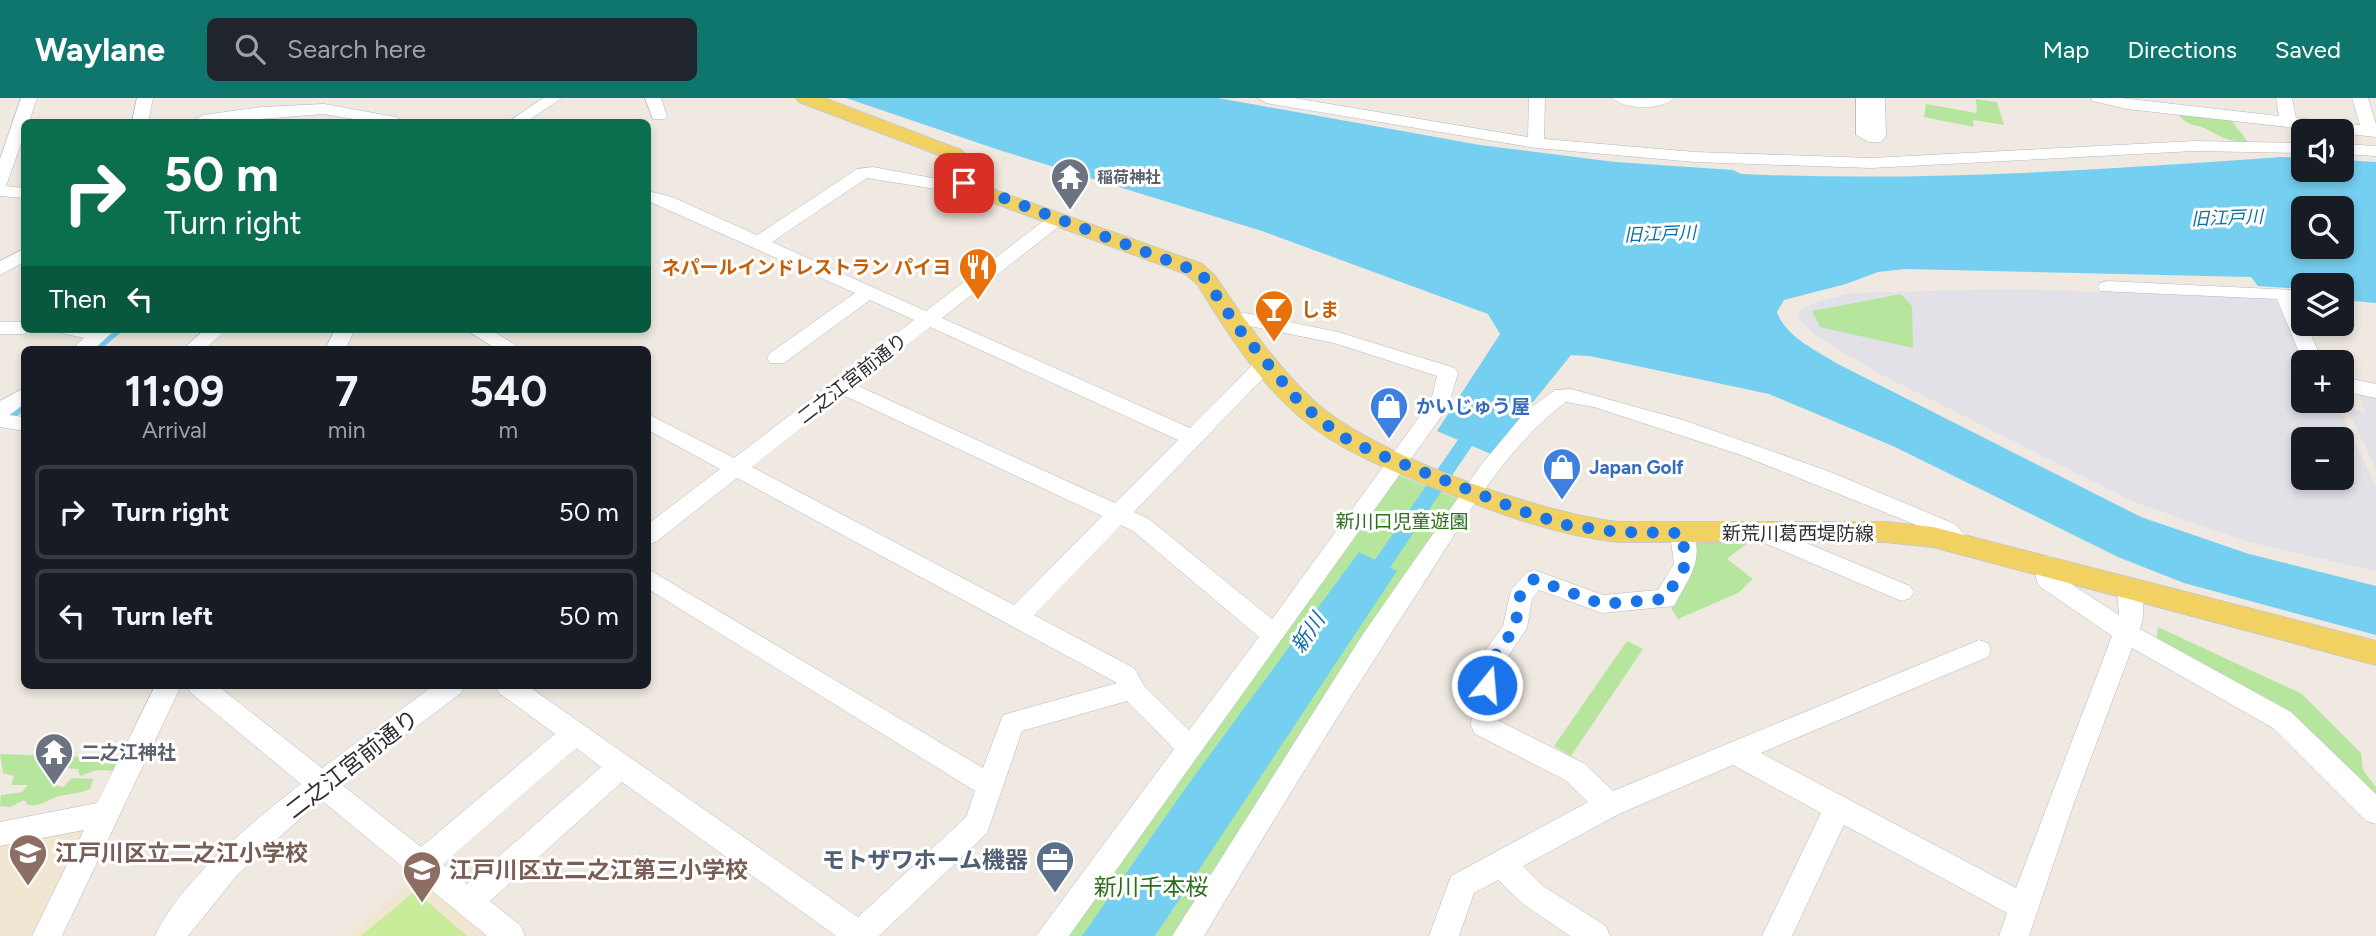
<!DOCTYPE html>
<html lang="en">
<head>
<meta charset="utf-8">
<style>
	:root { --surface:#171b24; --page:#20242c; --text:#f1f3f6; --muted:#9ea1a6; --line:#363941; --accent:#0f766e }
	body { margin:0; font-family:Figtree,"Noto Sans JP",sans-serif; background:var(--page); color:var(--text); height:100vh; display:flex; flex-direction:column; font-size:26px; white-space:nowrap }
	* { box-sizing:border-box; margin:0 }
	p { font-size:23px; color:var(--muted) }
	.icon { flex:none; width:38px; height:38px; fill:none; stroke:currentColor; stroke-width:2; stroke-linecap:round; stroke-linejoin:round }
	.map { position:relative; flex:1; overflow:hidden }
	.drawer { position:absolute; left:21px; top:248px; width:630px; height:343px; display:flex; flex-direction:column; background:var(--surface); border-radius:10px; box-shadow:0 4px 10px #0003 }
	.drawer>* { flex:none }
	.banner { position:absolute; left:21px; top:21px; width:630px; height:214px; border-radius:10px; box-shadow:0 4px 10px #0003; background:#0b6e4f; color:#fff; overflow:hidden }
	.tools { position:absolute; left:2291px; top:21px; display:grid; gap:14px }
	.tools a { display:grid; place-items:center; width:63px; height:63px; border-radius:10px; background:var(--surface); box-shadow:0 4px 10px #0003; font-size:35px }
	.pin { position:absolute; display:grid; place-items:center; width:60px; height:60px; color:#fff; margin:-30px; border-radius:14px; box-shadow:0 4px 10px #0006 }
	.me { position:absolute; width:77px; margin:-38px; rotate:17deg; stroke-linejoin:round; filter:drop-shadow(0 0 5px #0008) }
	.turn { display:flex; align-items:center; gap:24px; height:147px; padding:0 28px; font-size:32px }
	.turn .icon { width:91px; height:91px; stroke-width:2.5 }
	.turn b { display:block; font-size:49px; line-height:60px }
	.then { display:flex; align-items:center; height:66px; padding:0 28px; background:#0003; gap:14px; font-size:26px }
	.eta { display:flex; justify-content:space-evenly; align-items:center; height:119px; text-align:center }
	.eta b { font-size:42px; font-weight:700; line-height:49px }
	ul { padding:0; list-style:none }
	li { display:flex; align-items:center; gap:21px; height:94px; margin:0 14px 10px; padding:0 14px; border:4px solid var(--line); border-radius:10px }
	li div { flex:1 }
	li b { display:block; font-size:26px }
	li em { font-style:normal }
	header { display:flex; align-items:center; gap:42px; box-sizing:border-box; height:98px; padding:0 35px; background:var(--accent); color:#fff }
	header strong { font-size:33px }
	nav { display:flex; gap:38px; margin-inline-start:auto; font-size:24px }
	.search { width:490px; height:63px; background:var(--page); display:flex; align-items:center; gap:18px; box-sizing:border-box; padding:0 24px; border-radius:10px; color:var(--muted); font-size:26px }
	.map>svg:first-child { display:block }
	.industrial { fill:#e3e1e8; fill-rule:evenodd }
	.education { fill:#f0e6d1 }
	.green { fill:#b6e59e }
	.pitch { fill:#c9ec9a }
	.water { fill:#75cff0; fill-rule:evenodd }
	.lines { fill:none; stroke-linecap:round; stroke-linejoin:round }
	.stream { stroke:#75cff0; stroke-width:5 }
	.canal { fill:#75cff0; fill-rule:evenodd }
	.minor-casing { stroke:#b4b7c1; stroke-width:1 }
	.major-casing { stroke:#c9c9c9; stroke-width:2 }
	.minor { fill:#fff; fill-rule:evenodd }
	.major { fill:#f2d163; fill-rule:evenodd }
	.route { stroke:#1a73e8; stroke-width:12; stroke-dasharray:0 21.6 }
	.labels { text-anchor:middle; stroke-width:6; stroke-linejoin:round; paint-order:stroke }
	.far-worship-label { font-size:16px; font-weight:bold; fill:#5b616d; stroke:#fff; text-anchor:start }
	.far-water-label { font-size:18px; font-style:italic; fill:#0d6fa3; stroke:#fff }
	.food-label { font-size:19px; font-weight:bold; fill:#c56008; stroke:#fff; text-anchor:end }
	.street-label { font-size:19px; fill:#2e2e2e; stroke:#fff }
	.shop-label { font-size:19px; font-weight:bold; fill:#366cbe; stroke:#fff; text-anchor:start }
	.park-label { font-size:19px; fill:#2c6e1b; stroke:#fff }
	.worship-label { font-size:19px; font-weight:bold; fill:#5b616d; stroke:#fff; text-anchor:start }
	.water-label { font-size:21px; font-style:italic; fill:#0d6fa3; stroke:#fff }
	.near-street-label { font-size:23px; fill:#2e2e2e; stroke:#fff }
	.near-education-label { font-size:23px; font-weight:bold; fill:#785e54; stroke:#fff; text-anchor:start }
	.near-service-label { font-size:23px; font-weight:bold; fill:#4e5e75; stroke:#fff; text-anchor:end }
	.near-park-label { font-size:23px; fill:#2c6e1b; stroke:#fff }
</style>
</head>
<body>
<header>
<strong>Waylane</strong>
<div class="search"><svg class="icon" aria-label="search" viewBox="0 0 24 24"><circle cx="10" cy="10" r="6"/><path d="M15 15l6 6"/></svg>Search here</div>
<nav><a>Map</a><a>Directions</a><a>Saved</a></nav>
</header>
<div class="map">
<svg width="2376" height="838" viewBox="0 0 2376 838">
	<rect width="100%" height="100%" fill="#efe9e1"/>
	<!-- industrial -->
	<path class="industrial" d="M 2013,191 L 2269,200 L 2283,207 L 2305,264 L 2303,303 L 2335,303 L 2376,389 L 2376,473 L 2249,444 L 2134,404 L 1880,276 L 1818,239 L 1798,221 L 1800,212 L 1816,204 L 1852,195 ZM 2303,341 L 2342,341 L 2342,380 L 2303,380 Z
		M 2359,296 L 2376,300 L 2376,371 L 2347,310 L 2365,314 Z"/>
	<!-- education -->
	<path class="education" d="M 88,724 L 32,838 L 0,838 L 0,740 Z
		M 421,774 L 498,838 L 347,838 Z"/>
	<!-- green -->
	<path class="green" d="M 1976,1 L 1997,4 L 2004,27 L 1973,22 L 1974,29 L 1924,19 L 1926,6 L 1977,15 Z
		M 2177,15 L 2230,21 L 2248,44 C 2228,44 2222,39 2206,31 C 2194,25 2189,30 2177,15 Z
		M 1901,196 L 1912,208 L 1913,250 L 1820,229 L 1812,213 Z
		M 1396,376 L 1458,401 L 1176,838 L 1056,838 Z
		M 1698,442 L 1750,443 L 1727,461 L 1753,481 L 1738,495 L 1678,521 L 1671,510 L 1694,469 L 1693,445 Z
		M 2158,529 L 2302,596 L 2361,655 L 2363,672 L 2376,689 L 2376,705 L 2157,541 Z
		M 1627,543 L 1643,551 L 1571,658 L 1554,648 Z
		M 0,656 L 124,660 L 116,673 L 97,672 L 80,678 L 78,671 L 66,670 L 54,687 L 63,689 L 72,680 L 93,681 L 90,691 C 79,696 65,696 56,699 C 44,704 41,708 28,707 L 24,702 L 10,709 L 0,708 L 1,697 L 22,694 L 28,687 L 11,687 L 14,678 L 3,675 Z"/>
	<!-- pitch -->
	<path class="pitch" d="M 415,793 L 467,838 L 361,838 Z"/>
	<!-- water -->
	<path class="water" d="M 846,0 L 1218,0 L 1480,47 L 1615,64 L 1733,72 L 1741,76 C 1922,84 2101,72 2281,59 L 2303,60 L 2303,72 L 2342,72 L 2342,62 L 2376,64 L 2376,205 L 2342,202 L 2342,187 L 2303,187 L 2303,191 L 2258,188 L 2251,179 L 1905,171 L 1878,174 L 1846,186 L 1784,202 L 1777,214 C 1785,238 1817,253 1838,266 L 2141,419 L 2249,456 L 2376,488 L 2376,537 L 2184,485 L 2118,459 L 1895,349 L 1769,296 L 1590,258 L 1571,257 L 1491,356 L 1437,333 L 1500,236 L 1488,216 L 1262,133 L 999,52 ZM 2303,110 L 2342,110 L 2342,149 L 2303,149 Z
		M 1359,454 L 1397,473 L 1155,838 L 1082,838 L 1192,681 Z"/>
	<g class="lines">
		<!-- stream -->
		<path class="stream" d="M 96,252 L 121,231
			M 0,327 L 24,310"/>
		<!-- canal -->
		<path class="canal" d="M 1479,318 L 1488,324 L 1375,492 L 1361,492 L 1358,487 L 1361,482 L 1473,320 Z"/>
		<!-- minor casing -->
		<g class="minor-casing">
			<path id="minor" d="M 21,0 L 37,0 L 29,24 L 24,24 L 24,37 L 6,88 L 24,90 L 24,100 L 0,98 L 0,61 Z
				M 137,0 L 153,0 L 148,24 L 132,24 Z
				M 543,0 L 562,0 L 526,24 L 508,24 Z
				M 645,0 L 661,0 L 667,18 L 665,21 L 653,21 Z
				M 1258,0 L 1294,0 L 1528,39 L 1529,0 L 1545,0 L 1544,41 L 1695,54 L 1871,60 L 2194,43 L 2303,45 L 2303,55 L 2194,53 L 1871,70 L 1695,64 L 1536,50 L 1266,5 Z
				M 1612,0 L 1674,0 C 1661,13 1626,12 1612,0 Z
				M 1856,0 L 1885,0 L 1886,38 L 1881,44 L 1869,44 L 1856,37 Z
				M 2091,0 L 2121,0 L 2279,18 L 2276,0 L 2292,0 L 2296,20 L 2360,27 L 2352,0 L 2368,0 L 2376,26 L 2376,39 L 2127,11 L 2093,3 Z
				M 324,6 L 396,19 L 404,24 L 372,24 L 324,16 L 220,24 L 195,22 L 203,17 L 262,9 Z
				M 2342,46 L 2376,48 L 2376,58 L 2342,56 Z
				M 873,69 L 948,83 L 964,80 L 973,85 L 970,89 L 948,93 L 867,80 L 772,144 L 926,213 L 1050,118 L 1056,117 L 1065,122 L 1062,126 L 942,220 L 1190,330 L 1259,260 L 1273,260 L 1276,265 L 1273,270 L 1134,414 L 1149,421 L 1272,521 L 1431,303 L 1437,278 L 1334,245 L 1245,227 L 1225,226 L 1222,222 L 1225,218 L 1245,215 L 1338,234 L 1455,270 L 1458,275 L 1448,309 L 1069,838 L 1036,838 L 1174,651 L 1127,603 L 1022,633 L 987,735 L 879,838 L 836,838 L 622,684 L 490,803 L 521,828 L 525,838 L 487,838 L 321,702 L 238,776 L 188,838 L 155,838 C 179,784 254,722 301,686 L 191,595 L 187,588 L 218,588 L 322,670 L 433,588 L 465,588 L 461,595 L 341,686 L 421,749 L 555,636 L 499,595 L 495,588 L 528,588 L 858,819 L 966,719 L 975,693 L 648,491 L 648,471 L 983,670 L 1003,617 L 1117,585 L 737,380 L 656,444 L 648,446 L 648,426 L 720,371 L 648,332 L 648,316 L 734,360 L 914,222 L 870,202 L 784,265 L 770,265 L 767,260 L 770,255 L 855,195 L 648,103 L 648,93 L 672,99 L 757,137 L 857,71 ZM 930,229 L 1178,342 L 1115,405 L 856,287 ZM 843,297 L 1102,418 L 1014,507 L 752,369 ZM 1121,427 L 1133,433 L 1259,539 L 1189,632 L 1145,589 L 1134,570 L 1034,517 ZM 576,650 L 601,669 L 467,786 L 443,766 Z
				M 24,151 L 24,164 L 0,177 L 0,163 Z
				M 2107,183 L 2291,192 L 2303,218 L 2303,226 L 2306,226 L 2323,264 L 2303,264 L 2277,201 L 2100,193 L 2098,189 L 2100,185 Z
				M 0,224 L 24,224 L 24,231 L 33,231 L 24,236 L 0,236 Z
				M 58,231 L 116,231 L 93,252 L 71,252 L 84,240 L 61,235 Z
				M 205,231 L 227,231 L 204,252 L 182,252 Z
				M 335,231 L 355,231 L 345,252 L 325,252 Z
				M 465,231 L 490,231 L 523,252 L 498,252 Z
				M 2342,279 L 2376,286 L 2376,300 L 2342,293 Z
				M 24,290 L 24,306 L 9,317 L 24,319 L 24,333 L 0,329 L 0,303 Z
				M 1571,291 L 1683,322 L 1828,373 L 1955,426 L 1971,444 L 1967,450 C 1950,455 1934,436 1919,428 L 1741,357 L 1594,309 L 1566,304 C 1504,350 1462,426 1420,491 C 1345,605 1274,721 1204,838 L 1172,838 L 1363,536 L 1481,367 L 1526,313 L 1555,292 Z
				M 1682,427 L 1690,429 C 1707,459 1688,482 1674,508 L 1602,515 L 1539,492 L 1532,501 L 1527,530 L 1501,569 L 1497,622 L 1585,666 L 1613,693 L 1979,542 L 1988,545 L 1991,552 L 1988,559 L 1761,655 L 2016,790 L 2112,538 L 2039,488 C 2034,479 2035,470 2040,461 L 2048,458 L 2056,461 L 2059,478 L 2119,517 L 2117,489 L 2121,483 L 2129,480 L 2137,483 C 2145,496 2145,517 2140,531 L 2291,614 L 2376,696 L 2376,726 L 2366,723 L 2273,630 L 2132,550 L 2075,702 L 2029,838 L 1999,838 L 2007,815 L 1844,727 L 1792,838 L 1762,838 L 1821,715 L 1733,667 L 1619,716 L 1523,768 L 1543,788 L 1606,828 L 1610,838 L 1570,838 L 1523,806 L 1498,782 L 1474,795 L 1459,838 L 1429,838 L 1451,778 L 1588,704 L 1565,682 L 1475,636 L 1471,628 L 1475,567 L 1503,528 L 1511,492 L 1526,475 L 1534,472 L 1603,497 L 1658,492 L 1674,466 L 1670,435 L 1674,429 Z
				M 1763,427 L 1910,488 L 1914,494 L 1910,500 L 1902,503 L 1894,500 L 1755,441 L 1751,435 L 1755,429 Z
				M 155,588 L 181,588 L 62,838 L 32,838 L 84,732 L 0,748 L 0,724 L 97,705 Z"/>
		</g>
		<!-- major casing -->
		<g class="major-casing">
			<path id="major" d="M 796,0 L 824,0 L 961,52 L 975,66 L 975,82 L 981,87 L 1202,166 L 1215,178 C 1245,222 1275,267 1314,303 C 1372,357 1539,415 1618,424 L 1885,424 L 1933,429 L 2376,543 L 2376,567 L 1933,449 L 1885,444 L 1618,444 C 1554,437 1494,414 1435,390 C 1387,371 1338,352 1299,318 C 1258,283 1226,233 1198,187 L 1186,176 L 967,95 L 953,85 L 955,68 L 947,60 L 799,4 Z"/>
		</g>
		<!-- minor -->
		<use href="#minor" class="minor"/>
		<!-- major -->
		<use href="#major" class="major"/>
	</g>
	<g class="lines">
		<!-- route -->
		<path class="route" d="M 964,85 L 1201,175 L 1239,231 L 1300,305 L 1341,338 L 1373,354 L 1522,413 L 1566,427 L 1618,434 L 1682,435 L 1686,466 L 1665,501 L 1602,506 L 1534,481 L 1520,498 L 1515,530 L 1488,567 L 1487,587"/>
	</g>
	<!-- icons -->
	<defs>
		<g id="temple-pin" transform="scale(2.0125)"><path d="M0 17L-7.5 6A9.5 9.5 0 1 1 7.5 6Z" fill="#6b7280" stroke="#fff"/><path d="M0-6L5-2H3V0L6.5 2.5H4V6H1.5V3h-3V6H-4V2.5H-6.5L-3 0V-2H-5Z" fill="#fff"/></g>
		<g id="restaurant-pin" transform="scale(2.0125)"><path d="M0 17L-7.5 6A9.5 9.5 0 1 1 7.5 6Z" fill="#e8710a" stroke="#fff"/><path d="M-5-6h1v4h1v-4h1v4h1v-4h1v5L-1.5 .5V6h-2V.5L-5-1ZM5-6V6H3V1.5H1.5Q1.5-4 5-6Z" fill="#fff"/></g>
		<g id="bar-pin" transform="scale(2.0125)"><path d="M0 17L-7.5 6A9.5 9.5 0 1 1 7.5 6Z" fill="#e8710a" stroke="#fff"/><path d="M-6-5H6L.8 .8V4.5H3.5V6h-7V4.5H-.8V.8Z" fill="#fff"/></g>
		<g id="shop-pin" transform="scale(2.0125)"><path d="M0 17L-7.5 6A9.5 9.5 0 1 1 7.5 6Z" fill="#3f7fe0" stroke="#fff"/><path d="M-5-2.5h2.3a2.7 3.5 0 0 1 5.4 0H5L5.5 6h-11ZM-1.5-2.5h3a1.5 2.3 0 0 0-3 0Z" fill="#fff"/></g>
		<g id="school-pin" transform="scale(2.0125)"><path d="M0 17L-7.5 6A9.5 9.5 0 1 1 7.5 6Z" fill="#8d6e63" stroke="#fff"/><path d="M0-5L7-2L0 1L-7-2ZM-4 1L0 2.5L4 1V4Q0 6-4 4Z" fill="#fff"/></g>
		<g id="office-pin" transform="scale(2.0125)"><path d="M0 17L-7.5 6A9.5 9.5 0 1 1 7.5 6Z" fill="#5c6f8a" stroke="#fff"/><path d="M-6-3h4V-5.5h4V-3h4V5H-6ZM-1-4.5V-3h2v-1.5ZM-6 0V1H6V0Z" fill="#fff"/></g>
	</defs>
	<g fill-rule="evenodd">
		<use href="#temple-pin" x="1070" y="79"/>
		<use href="#restaurant-pin" x="978" y="169"/>
		<use href="#bar-pin" x="1274" y="211"/>
		<use href="#shop-pin" x="1389" y="308"/>
		<use href="#shop-pin" x="1562" y="369"/>
		<use href="#temple-pin" x="54" y="654"/>
		<use href="#school-pin" x="28" y="755"/>
		<use href="#office-pin" x="1055" y="762"/>
		<use href="#school-pin" x="422" y="772"/>
	</g>
	<g class="labels">
		<!-- far-worship labels -->
		<g class="far-worship-label">
			<text x="1097" y="85">稲荷神社</text>
		</g>
		<!-- far-water labels -->
		<g class="far-water-label">
			<text transform="translate(2227 120) rotate(-2)" y="6">旧江戸川</text>
			<text transform="translate(1660 136) rotate(-2)" y="6">旧江戸川</text>
		</g>
		<!-- food labels -->
		<g class="food-label">
			<text x="951" y="176">ネパールインドレストラン パイヨ</text>
			<text x="1301" y="218" text-anchor="start">しま</text>
		</g>
		<!-- street labels -->
		<g class="street-label">
			<text transform="translate(852 280) rotate(-38)" y="7">二之江宮前通り</text>
			<text x="1798" y="442">新荒川葛西堤防線</text>
		</g>
		<!-- shop labels -->
		<g class="shop-label">
			<text x="1416" y="315">かいじゅう屋</text>
			<text x="1589" y="376">Japan Golf</text>
		</g>
		<!-- park labels -->
		<g class="park-label">
			<text x="1402" y="430">新川口児童遊園</text>
		</g>
		<!-- worship labels -->
		<g class="worship-label">
			<text x="81" y="661">二之江神社</text>
		</g>
		<!-- water labels -->
		<g class="water-label">
			<text transform="translate(1308 535) rotate(-56)" y="7">新川</text>
		</g>
		<!-- near-street labels -->
		<g class="near-street-label">
			<text transform="translate(352 666) rotate(-38)" y="8">二之江宮前通り</text>
		</g>
		<!-- near-education labels -->
		<g class="near-education-label">
			<text x="55" y="763">江戸川区立二之江小学校</text>
			<text x="449" y="780">江戸川区立二之江第三小学校</text>
		</g>
		<!-- near-service labels -->
		<g class="near-service-label">
			<text x="1028" y="770">モトザワホーム機器</text>
		</g>
		<!-- near-park labels -->
		<g class="near-park-label">
			<text x="1151" y="797">新川千本桜</text>
		</g>
	</g>
</svg>
<div class="tools">
<a><svg class="icon" aria-label="sound" viewBox="0 0 24 24"><path d="M4 9h4l5-4v14l-5-4H4zM17 9q2 3 0 6"/></svg></a>
<a><svg class="icon" aria-label="search" viewBox="0 0 24 24"><circle cx="10" cy="10" r="6"/><path d="M15 15l6 6"/></svg></a>
<a><svg class="icon" aria-label="layers" viewBox="0 0 24 24"><path d="M12 4l9 5-9 5-9-5zM3 14l9 5 9-5"/></svg></a>
<a>+</a>
<a>−</a>
</div>
<div class="pin" style="left:964px;top:85px;background:#d93025"><svg class="icon" aria-label="arrive" viewBox="0 0 24 24"><path d="M6 21V4h12l-3 4 3 4H6"/></svg></div>
<svg class="me" style="left:1487px;top:587px" viewBox="-20 -20 40 40"><circle r="17" fill="#1a73e8" stroke="#fff" stroke-width="3"/><path d="M0-11L8 9 0 5-8 9z" fill="#fff"/></svg>
<div class="banner">
<div class="turn"><svg class="icon" aria-label="right" viewBox="0 0 24 24"><path d="M7 20v-9h11M14 6l5 5-5 5"/></svg><div><b>50 m</b>Turn right</div></div>
<div class="then">Then<svg class="icon" aria-label="left" viewBox="0 0 24 24"><path d="M17 20v-9H6M10 6l-5 5 5 5"/></svg></div>
</div>
<section class="drawer">
<div class="eta">
<div><b>11:09</b><p>Arrival</p></div>
<div><b>7</b><p>min</p></div>
<div><b>540</b><p>m</p></div>
</div>
<ul>
<li><svg class="icon" aria-label="right" viewBox="0 0 24 24"><path d="M7 20v-9h11M14 6l5 5-5 5"/></svg><div><b>Turn right</b></div><em>50 m</em></li>
<li><svg class="icon" aria-label="left" viewBox="0 0 24 24"><path d="M17 20v-9H6M10 6l-5 5 5 5"/></svg><div><b>Turn left</b></div><em>50 m</em></li>
</ul>
</section>
</div>
</body>
</html>
